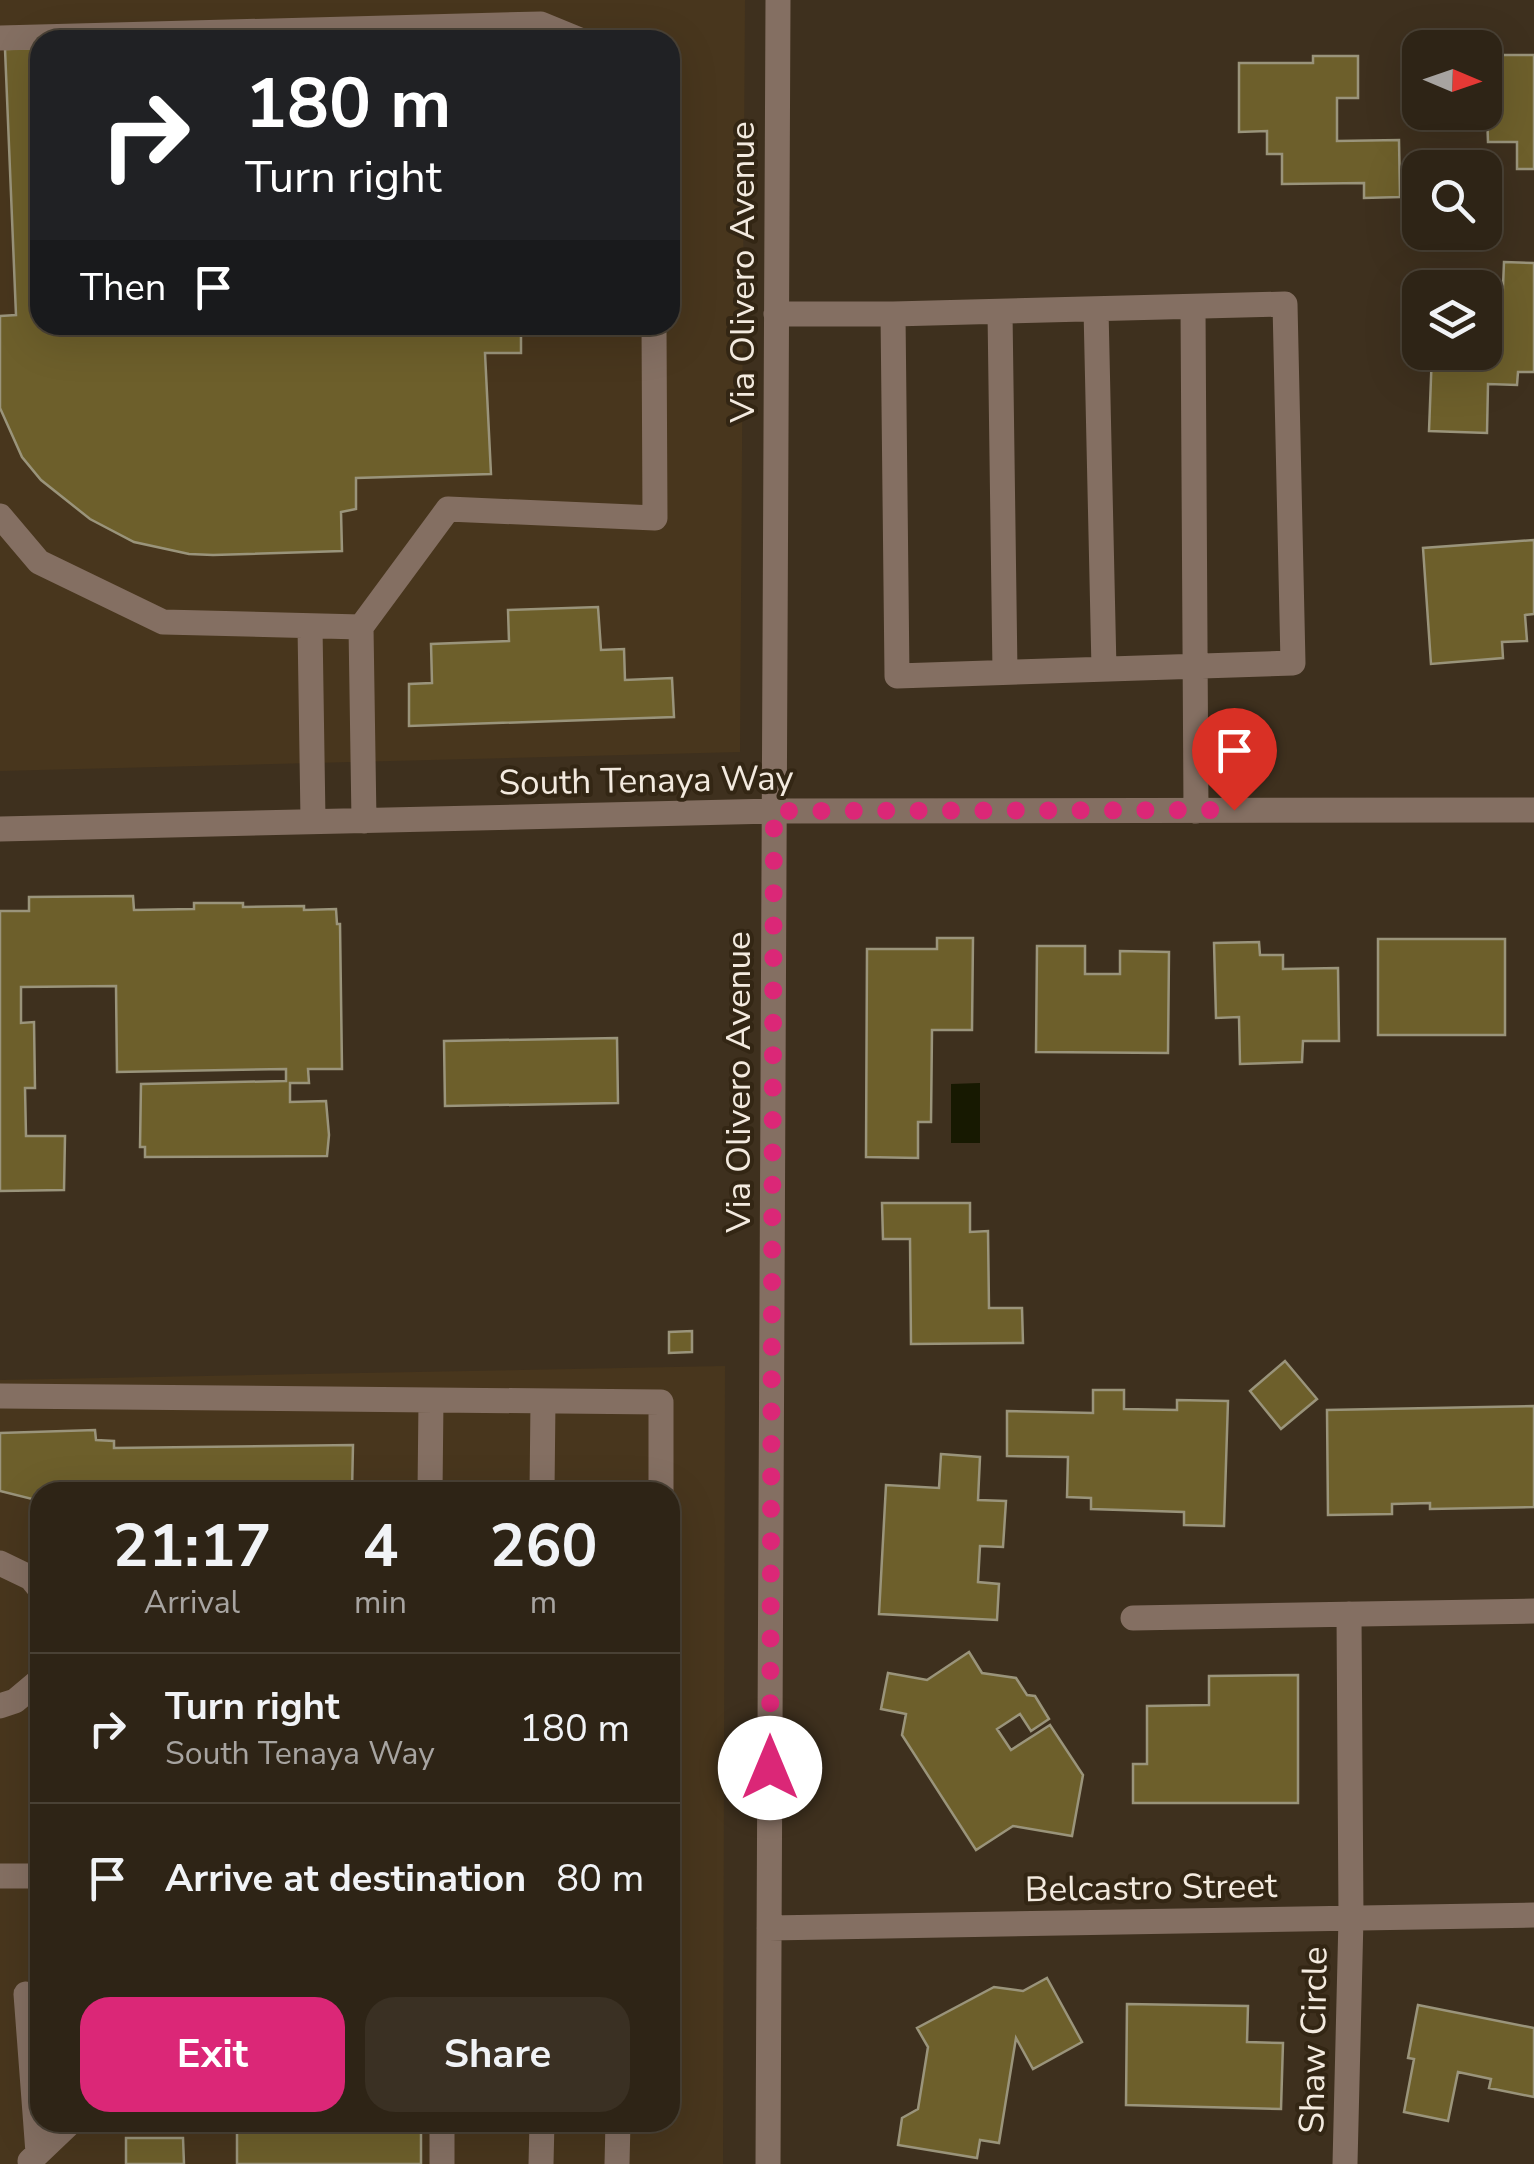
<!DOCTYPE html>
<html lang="en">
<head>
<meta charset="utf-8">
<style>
	:root { --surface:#2e2416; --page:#3a3023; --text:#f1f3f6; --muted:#a7a4a1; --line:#494135; --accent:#db2777 }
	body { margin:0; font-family:"Nunito Sans",sans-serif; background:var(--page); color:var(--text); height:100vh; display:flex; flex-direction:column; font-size:38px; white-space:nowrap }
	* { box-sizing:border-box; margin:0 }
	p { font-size:32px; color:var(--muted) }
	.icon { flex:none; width:55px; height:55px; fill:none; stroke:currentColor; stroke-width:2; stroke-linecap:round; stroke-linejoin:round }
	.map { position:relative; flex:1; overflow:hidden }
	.side { position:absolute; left:30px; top:1482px; width:650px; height:650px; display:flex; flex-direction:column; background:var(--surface); border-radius:30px; box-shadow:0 10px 40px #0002,0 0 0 2px var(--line) }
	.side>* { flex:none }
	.top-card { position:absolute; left:30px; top:30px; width:650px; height:305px; border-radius:30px; box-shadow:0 10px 40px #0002,0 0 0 2px var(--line); background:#202124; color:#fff; overflow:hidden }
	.needle { width:65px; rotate:92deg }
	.tools { position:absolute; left:1402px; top:30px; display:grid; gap:20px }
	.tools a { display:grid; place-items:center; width:100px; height:100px; border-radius:20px; background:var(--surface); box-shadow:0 10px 40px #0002,0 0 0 2px var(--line); font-size:50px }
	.pin { position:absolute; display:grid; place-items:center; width:85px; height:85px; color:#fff; margin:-102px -42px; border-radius:50% 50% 50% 0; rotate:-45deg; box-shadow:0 0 10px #0007 }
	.pin .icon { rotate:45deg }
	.me { position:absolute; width:110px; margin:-55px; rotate:0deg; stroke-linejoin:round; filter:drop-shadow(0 0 8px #0008) }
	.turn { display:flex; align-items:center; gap:35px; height:210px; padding:0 50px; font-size:45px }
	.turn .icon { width:130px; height:130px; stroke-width:2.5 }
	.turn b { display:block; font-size:70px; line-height:85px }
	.then { display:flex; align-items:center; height:95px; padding:0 50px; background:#0003; gap:20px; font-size:38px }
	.eta { display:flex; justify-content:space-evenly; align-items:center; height:170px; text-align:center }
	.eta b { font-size:60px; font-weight:700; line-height:70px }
	.primary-button { display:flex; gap:20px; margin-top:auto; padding:20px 50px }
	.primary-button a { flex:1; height:115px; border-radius:30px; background:var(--accent); color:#fff; font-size:40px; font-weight:700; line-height:115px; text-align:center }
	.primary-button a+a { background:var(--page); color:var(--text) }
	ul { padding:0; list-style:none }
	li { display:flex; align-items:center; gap:30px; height:150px; padding:0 50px; border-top:2px solid var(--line) }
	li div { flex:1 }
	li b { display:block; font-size:38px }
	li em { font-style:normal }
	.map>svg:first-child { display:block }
	.built { fill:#48361d; fill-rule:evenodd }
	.water { fill:#171901 }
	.building { fill:#6d5f2b; stroke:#9a947b; stroke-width:2.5 }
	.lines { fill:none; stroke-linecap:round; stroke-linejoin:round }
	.minor { stroke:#846f62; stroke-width:25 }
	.route { stroke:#db2777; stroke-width:18; stroke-dasharray:0 32.4 }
	.labels { text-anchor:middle; stroke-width:8; stroke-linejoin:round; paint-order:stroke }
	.street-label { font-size:35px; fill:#f3eadf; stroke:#332614 }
</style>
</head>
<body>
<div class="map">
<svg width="1534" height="2164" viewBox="0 0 1534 2164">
	<rect width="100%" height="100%" fill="#3e301e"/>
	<!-- built -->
	<path class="built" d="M 0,0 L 745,0 L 740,752 L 0,771 ZM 40,40 L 670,40 L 670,325 L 40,325 Z
		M 725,1366 L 723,2164 L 0,2164 L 0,1380 ZM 40,1492 L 670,1492 L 670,2122 L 40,2122 Z"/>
	<!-- water -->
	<path class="water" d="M 980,1083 L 980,1143 L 951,1143 L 951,1084 Z"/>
	<!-- building -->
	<path class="building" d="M 40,48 L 40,325 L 521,325 L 521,353 L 485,353 L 491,474 L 356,478 L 356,509 L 341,512 L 342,551 L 213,555 L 189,554 L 134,542 L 90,519 L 41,480 L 22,457 L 0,408 L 0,316 L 16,315 L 5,49 Z
		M 1485,55 L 1534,55 L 1534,169 L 1517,169 L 1517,142 L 1488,142 Z
		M 1313,56 L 1358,56 L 1358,98 L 1337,98 L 1337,141 L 1399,140 L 1400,197 L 1364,198 L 1364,183 L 1282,184 L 1282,154 L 1267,154 L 1267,131 L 1239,132 L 1239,63 L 1313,63 Z
		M 1504,262 L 1534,263 L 1534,372 L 1518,372 L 1517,385 L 1488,384 L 1487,433 L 1429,431 L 1432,352 L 1485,352 L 1485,310 L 1502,311 Z
		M 1534,540 L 1534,614 L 1525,615 L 1527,641 L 1502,642 L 1503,658 L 1431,664 L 1423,548 Z
		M 598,607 L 601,650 L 624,649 L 625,680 L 672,678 L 674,717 L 409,726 L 409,684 L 432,683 L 431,644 L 509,641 L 508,610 Z
		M 133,896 L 134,910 L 194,909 L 194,903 L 243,903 L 243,907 L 304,906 L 304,910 L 336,909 L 337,924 L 340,924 L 342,1069 L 308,1069 L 309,1083 L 290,1083 L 290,1102 L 326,1101 L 329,1135 L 327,1156 L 145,1157 L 145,1147 L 140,1147 L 141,1084 L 286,1081 L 286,1069 L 117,1072 L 116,986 L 21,987 L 21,1023 L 34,1022 L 35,1088 L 25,1088 L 26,1136 L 65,1136 L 64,1190 L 0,1191 L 0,911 L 29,911 L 29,897 Z
		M 937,938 L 973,938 L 972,1030 L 932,1030 L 931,1122 L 918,1122 L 918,1158 L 866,1157 L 867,949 L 937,949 Z
		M 1378,939 L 1505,939 L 1505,1035 L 1378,1035 Z
		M 1259,942 L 1260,955 L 1283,955 L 1283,969 L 1338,968 L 1339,1041 L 1303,1041 L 1302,1062 L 1240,1064 L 1239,1017 L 1216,1018 L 1214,943 Z
		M 1037,946 L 1085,946 L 1085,974 L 1120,974 L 1120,951 L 1169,952 L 1168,1053 L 1036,1052 Z
		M 617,1038 L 618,1103 L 445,1106 L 444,1041 Z
		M 882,1203 L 970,1203 L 970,1232 L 988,1231 L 989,1308 L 1022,1308 L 1023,1343 L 911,1344 L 910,1239 L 883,1239 Z
		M 692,1331 L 692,1352 L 669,1353 L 669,1332 Z
		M 1285,1361 L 1317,1399 L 1281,1429 L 1250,1391 Z
		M 1093,1390 L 1124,1390 L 1124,1409 L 1177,1410 L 1177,1400 L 1228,1401 L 1224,1526 L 1184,1525 L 1184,1512 L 1091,1509 L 1091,1498 L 1067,1497 L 1068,1457 L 1007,1456 L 1007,1411 L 1093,1413 Z
		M 1534,1406 L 1534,1507 L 1430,1509 L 1430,1503 L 1392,1504 L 1392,1514 L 1328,1515 L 1327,1410 Z
		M 95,1430 L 96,1440 L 114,1441 L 114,1448 L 353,1445 L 352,1492 L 40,1492 L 40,1501 L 0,1491 L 0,1433 Z
		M 941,1454 L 980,1457 L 978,1500 L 1006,1501 L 1003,1547 L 980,1546 L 978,1582 L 999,1584 L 997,1620 L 879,1614 L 886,1485 L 939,1488 Z
		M 969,1652 L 982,1673 L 1016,1678 L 1027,1695 L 1035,1696 L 1049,1719 L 1031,1731 L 1020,1714 L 997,1729 L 1011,1750 L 1050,1725 L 1083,1775 L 1072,1836 L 1013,1826 L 976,1850 L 902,1735 L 906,1714 L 881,1709 L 888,1673 L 927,1680 Z
		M 1298,1675 L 1298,1803 L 1133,1803 L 1133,1764 L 1147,1764 L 1147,1706 L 1209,1705 L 1209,1676 Z
		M 1047,1978 L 1082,2042 L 1033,2069 L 1016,2038 L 999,2143 L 980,2140 L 977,2158 L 898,2145 L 902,2118 L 918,2109 L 928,2047 L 917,2028 L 994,1987 L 1023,1991 Z
		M 1127,2004 L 1248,2006 L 1247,2042 L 1283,2043 L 1281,2109 L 1126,2105 Z
		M 1418,2005 L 1534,2028 L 1534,2097 L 1489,2088 L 1491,2079 L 1458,2072 L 1448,2121 L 1404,2112 L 1414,2059 L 1408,2058 Z
		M 237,2122 L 421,2122 L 421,2164 L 237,2164 Z
		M 126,2138 L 183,2138 L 184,2164 L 126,2164 Z"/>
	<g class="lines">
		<!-- minor -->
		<path class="minor" d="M 0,38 L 541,24 L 580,40
			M 1193,307 L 1196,811
			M 1096,309 L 1104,669
			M 1000,312 L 1005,672
			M 776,314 L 893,314 L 1285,304 L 1293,663 L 897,676 L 893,314
			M 0,516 L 39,562 L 163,622 L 361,627
			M 310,626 L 313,820
			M 364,821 L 361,627 L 448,509 L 655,518 L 654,325
			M 0,829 L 774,811 L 1534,810
			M 0,1396 L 661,1402 L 661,1492
			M 430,1492 L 431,1400
			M 542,1492 L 543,1401
			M 0,1563 L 31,1578 L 40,1589
			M 1133,1618 L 1534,1611
			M 0,1706 L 15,1701 L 40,1680
			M 0,1876 L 40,1876
			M 769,1928 L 1534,1915
			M 26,1994 L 38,2153
			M 30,2161 L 71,2122
			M 442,2164 L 442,2122
			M 541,2164 L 542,2122
			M 617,2164 L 618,2122
			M 768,2164 L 778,0
			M 1345,2164 L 1351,1918 L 1349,1614"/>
	</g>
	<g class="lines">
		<!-- route -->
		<path class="route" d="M 770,1768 L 774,811 L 1234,810"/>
	</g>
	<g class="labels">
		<!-- street labels -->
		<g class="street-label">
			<text transform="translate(742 272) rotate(-90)" y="12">Via Olivero Avenue</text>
			<text transform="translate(646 780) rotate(-1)" y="12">South Tenaya Way</text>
			<text transform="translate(738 1082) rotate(-90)" y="12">Via Olivero Avenue</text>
			<text transform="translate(1151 1887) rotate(-1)" y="12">Belcastro Street</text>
			<text transform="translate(1313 2040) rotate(-89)" y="12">Shaw Circle</text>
		</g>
	</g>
</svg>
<div class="tools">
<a><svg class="needle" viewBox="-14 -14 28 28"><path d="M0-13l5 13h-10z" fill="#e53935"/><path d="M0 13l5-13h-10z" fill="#a7a4a1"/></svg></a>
<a><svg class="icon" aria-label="search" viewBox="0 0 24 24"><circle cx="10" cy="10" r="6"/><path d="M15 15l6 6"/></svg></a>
<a><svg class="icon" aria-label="layers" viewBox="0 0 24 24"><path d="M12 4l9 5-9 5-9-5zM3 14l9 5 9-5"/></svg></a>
</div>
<div class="pin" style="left:1234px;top:810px;background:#d93025"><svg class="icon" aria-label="arrive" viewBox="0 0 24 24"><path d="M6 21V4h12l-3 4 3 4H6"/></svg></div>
<svg class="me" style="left:770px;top:1768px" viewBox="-20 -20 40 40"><circle r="19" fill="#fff"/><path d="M0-13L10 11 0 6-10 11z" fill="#db2777"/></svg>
<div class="top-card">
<div class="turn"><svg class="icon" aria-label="right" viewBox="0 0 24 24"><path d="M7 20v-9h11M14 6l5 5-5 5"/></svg><div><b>180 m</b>Turn right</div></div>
<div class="then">Then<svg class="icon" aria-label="arrive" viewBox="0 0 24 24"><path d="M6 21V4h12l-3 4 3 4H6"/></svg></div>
</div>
<section class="side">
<div class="eta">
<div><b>21:17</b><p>Arrival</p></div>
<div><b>4</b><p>min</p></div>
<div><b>260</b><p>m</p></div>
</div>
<ul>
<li><svg class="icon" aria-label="right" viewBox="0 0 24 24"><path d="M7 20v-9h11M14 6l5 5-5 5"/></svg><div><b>Turn right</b><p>South Tenaya Way</p></div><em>180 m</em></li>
<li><svg class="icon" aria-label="arrive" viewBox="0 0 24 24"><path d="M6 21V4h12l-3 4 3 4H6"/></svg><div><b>Arrive at destination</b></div><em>80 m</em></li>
</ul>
<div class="primary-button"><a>Exit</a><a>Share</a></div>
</section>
</div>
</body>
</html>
